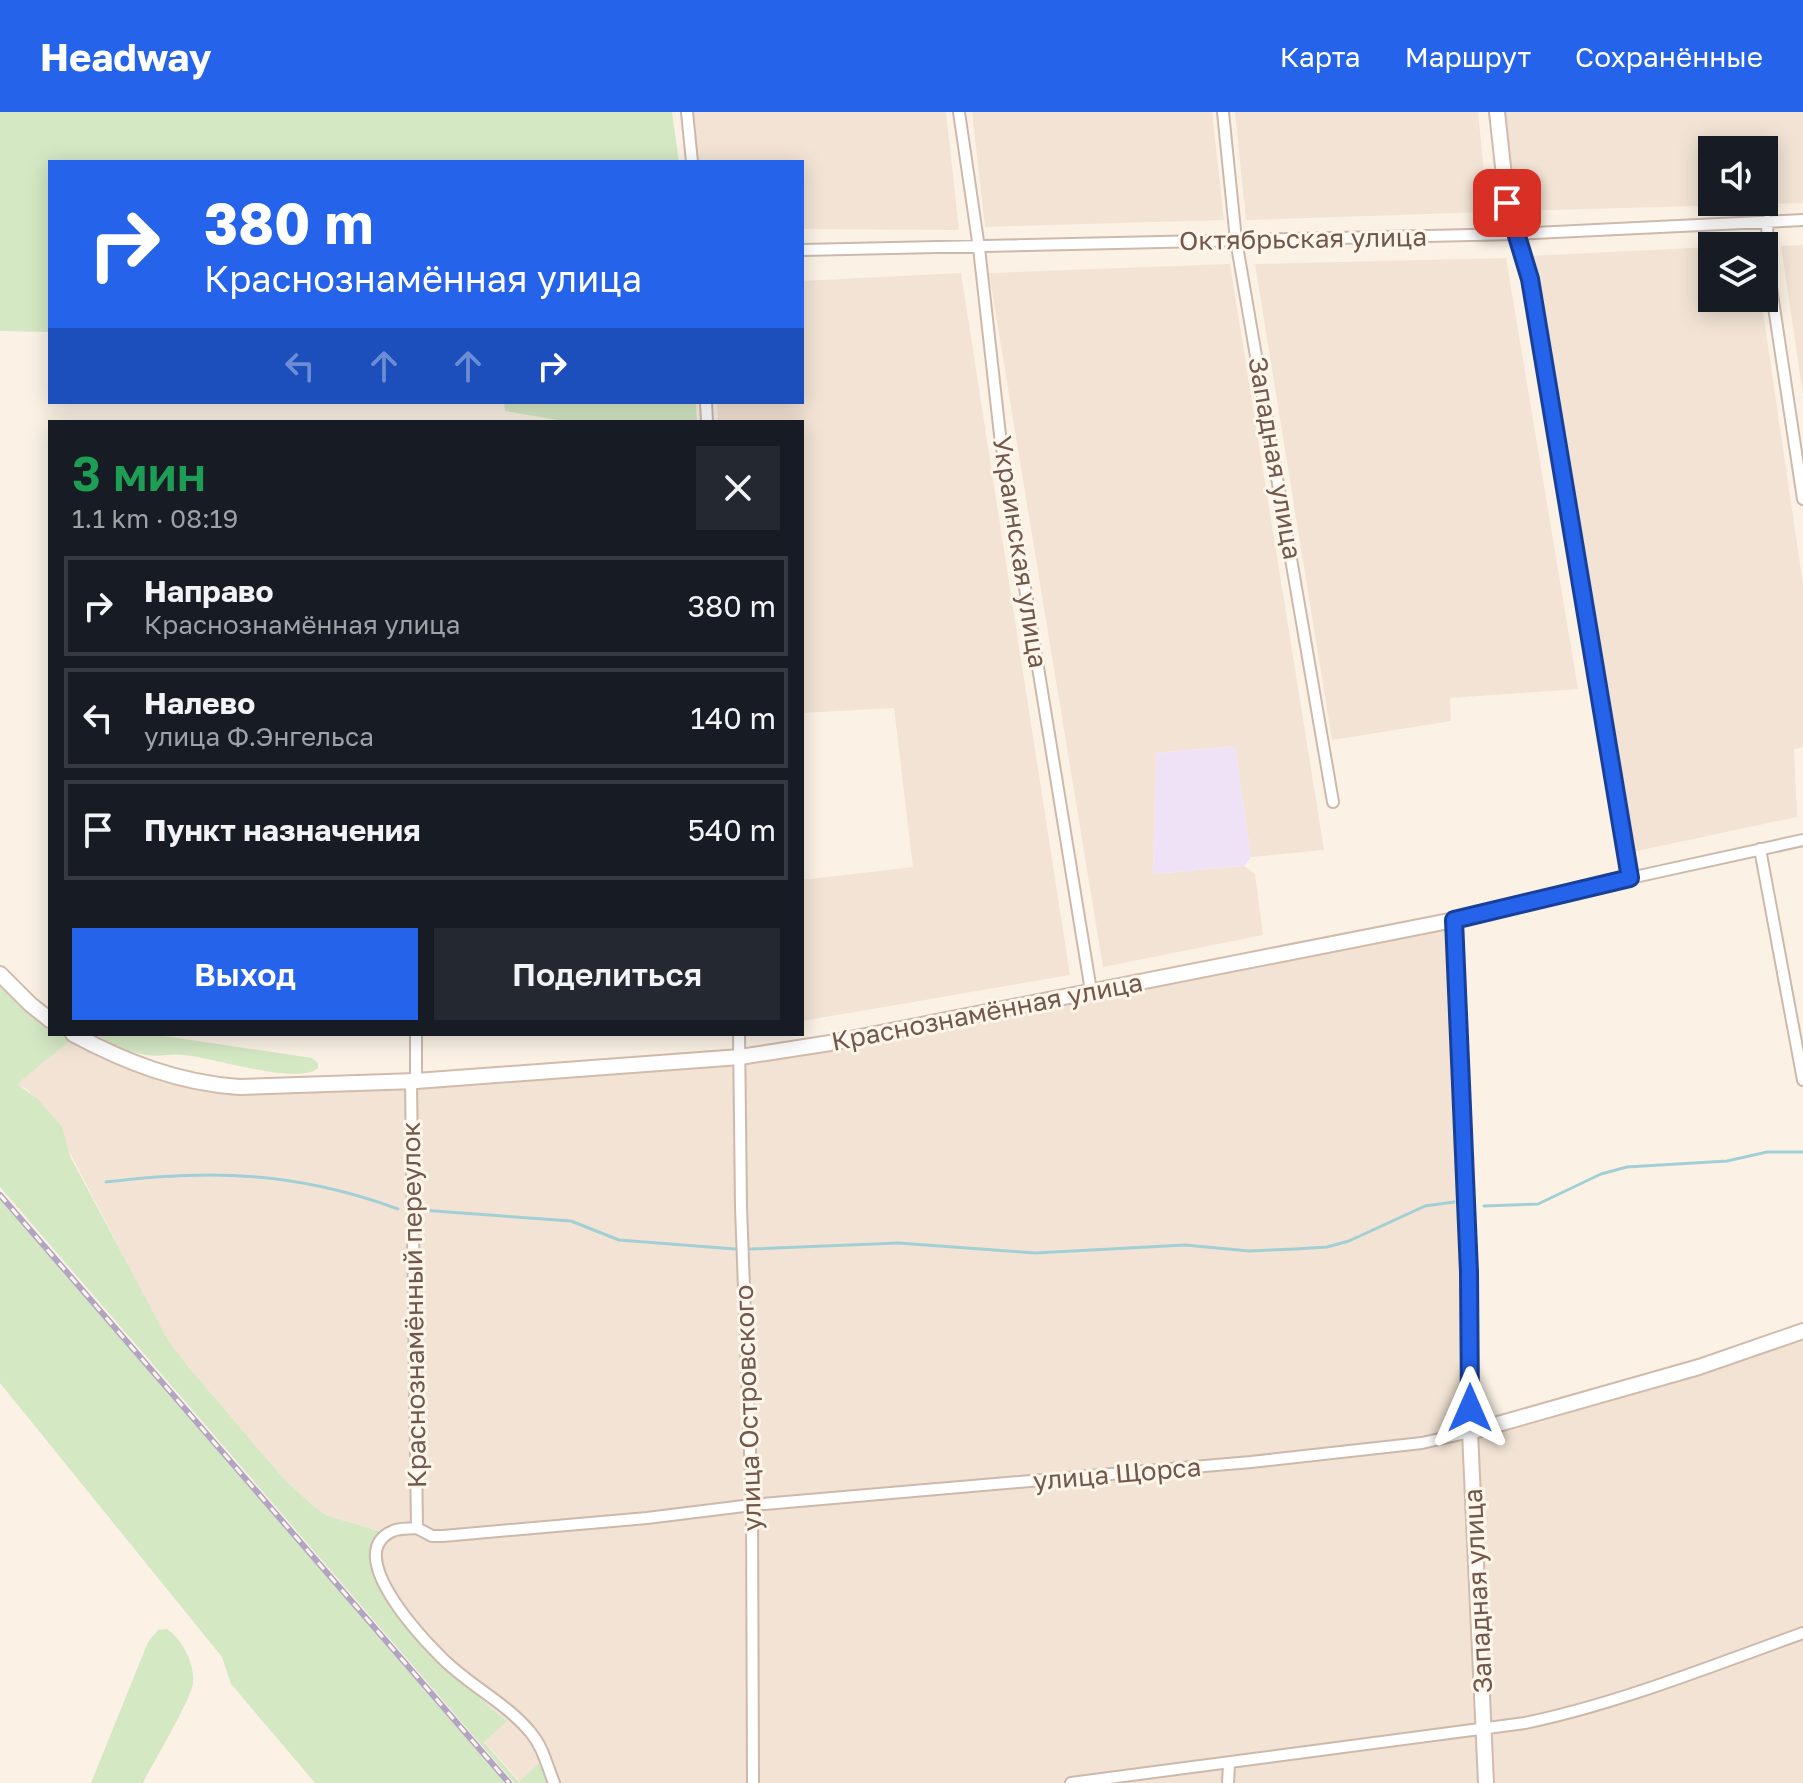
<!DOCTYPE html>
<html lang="ru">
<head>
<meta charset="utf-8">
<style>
	:root { --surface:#171b24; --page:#242831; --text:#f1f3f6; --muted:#9ea1a6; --line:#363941; --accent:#2563eb }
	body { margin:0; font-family:"Golos Text",sans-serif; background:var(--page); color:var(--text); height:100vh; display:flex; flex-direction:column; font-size:30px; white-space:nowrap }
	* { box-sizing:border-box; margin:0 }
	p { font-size:26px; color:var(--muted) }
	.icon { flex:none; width:44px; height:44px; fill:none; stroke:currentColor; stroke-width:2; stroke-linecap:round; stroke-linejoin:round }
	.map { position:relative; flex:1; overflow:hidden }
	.details { position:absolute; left:48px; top:308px; width:756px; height:616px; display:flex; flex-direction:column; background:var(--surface); border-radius:0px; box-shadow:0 4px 20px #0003 }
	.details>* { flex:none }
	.top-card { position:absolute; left:48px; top:48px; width:756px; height:244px; border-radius:0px; box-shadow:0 4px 20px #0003; background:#2563eb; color:#fff; overflow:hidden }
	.buttons { position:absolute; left:1698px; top:24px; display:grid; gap:16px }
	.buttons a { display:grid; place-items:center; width:80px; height:80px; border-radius:0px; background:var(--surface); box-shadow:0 4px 20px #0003; font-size:40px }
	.pin { position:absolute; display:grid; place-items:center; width:68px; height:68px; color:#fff; margin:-34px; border-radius:16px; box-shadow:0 4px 12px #0006 }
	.me { position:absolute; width:88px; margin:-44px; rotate:0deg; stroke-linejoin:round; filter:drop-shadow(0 0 6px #0008) }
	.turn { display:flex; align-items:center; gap:28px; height:168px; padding:0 24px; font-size:36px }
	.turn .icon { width:104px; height:104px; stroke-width:2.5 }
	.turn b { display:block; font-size:56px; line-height:68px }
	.lanes { display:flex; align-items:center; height:76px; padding:0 24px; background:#0003; justify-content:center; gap:40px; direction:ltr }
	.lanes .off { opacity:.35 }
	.round { display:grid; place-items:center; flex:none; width:84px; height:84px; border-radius:0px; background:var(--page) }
	.overview { display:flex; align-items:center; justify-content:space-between; height:136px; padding:0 24px }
	h1 { font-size:48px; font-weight:600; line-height:60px; color:#1e9e55 }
	.cta { display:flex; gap:16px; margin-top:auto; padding:16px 24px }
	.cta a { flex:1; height:92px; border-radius:0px; background:var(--accent); color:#fff; font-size:32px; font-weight:600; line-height:92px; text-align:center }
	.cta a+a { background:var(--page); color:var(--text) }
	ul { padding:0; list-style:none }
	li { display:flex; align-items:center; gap:24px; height:100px; margin:0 16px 12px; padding:0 8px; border:4px solid var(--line); border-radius:0px }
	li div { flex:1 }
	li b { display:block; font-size:30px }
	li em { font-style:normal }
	header { display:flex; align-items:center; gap:48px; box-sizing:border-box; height:112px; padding:0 40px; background:var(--accent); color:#fff }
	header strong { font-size:38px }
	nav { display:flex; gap:44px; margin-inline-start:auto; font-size:28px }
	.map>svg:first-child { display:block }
	.residential { fill:#f2e3d4; fill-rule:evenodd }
	.education { fill:#efe2f7 }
	.green { fill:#d4e8c4 }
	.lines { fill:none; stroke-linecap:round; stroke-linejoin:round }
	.stream { stroke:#a2cfd5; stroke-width:3 }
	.minor-casing { stroke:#ccb9ac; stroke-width:14 }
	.secondary-casing { stroke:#d1bbac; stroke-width:18 }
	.minor { stroke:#fff; stroke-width:10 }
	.secondary { stroke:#fff; stroke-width:14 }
	.rail-casing { stroke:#b4a4c4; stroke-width:6 }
	.rail { stroke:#fef6eb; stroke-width:3; stroke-dasharray:9; stroke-linecap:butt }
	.route-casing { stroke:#184099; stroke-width:20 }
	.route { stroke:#2563eb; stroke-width:14 }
	.labels { text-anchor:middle; stroke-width:6; stroke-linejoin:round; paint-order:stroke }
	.street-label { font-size:26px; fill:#72584c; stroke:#fef6eb }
</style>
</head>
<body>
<header>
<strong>Headway</strong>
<nav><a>Карта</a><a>Маршрут</a><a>Сохранённые</a></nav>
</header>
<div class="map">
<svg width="1803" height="1671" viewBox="0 0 1803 1671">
	<rect width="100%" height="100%" fill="#fbf2e5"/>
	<!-- residential -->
	<path class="residential" d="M 692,0 L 946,0 L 959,118 L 802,117 L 802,50 L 695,50 Z
		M 972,0 L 1212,0 L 1224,108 L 985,115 Z
		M 1235,0 L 1478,0 L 1488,100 L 1246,108 Z
		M 1505,0 L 1803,0 L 1803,91 L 1513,99 ZM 1712,38 L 1764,38 L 1764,90 L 1712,90 Z
		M 1803,133 L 1803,283 L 1781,134 Z
		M 1712,135 L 1712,186 L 1761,186 L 1803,473 L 1803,635 L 1794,637 L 1797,705 L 1632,740 L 1530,144 Z
		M 1506,146 L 1578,577 L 1450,586 L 1451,609 L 1332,628 L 1255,152 Z
		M 1230,152 L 1324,738 L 1251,745 L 1235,634 L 1156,641 L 1153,762 L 1244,754 L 1255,762 L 1263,823 L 1103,855 L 989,161 Z
		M 961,161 L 1070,863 L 802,909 L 802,768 L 913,755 L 894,596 L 802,601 L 802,310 L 718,310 L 717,290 L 802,290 L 802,169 Z
		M 1451,814 L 1482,1671 L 547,1671 L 539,1651 L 520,1670 L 484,1629 L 507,1609 L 430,1540 L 395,1500 L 378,1472 L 372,1455 L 371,1437 L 383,1420 L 328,1404 L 313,1394 L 283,1366 L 186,1252 L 168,1228 L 144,1184 L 50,1002 L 27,977 L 16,972 L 71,928 L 207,976 L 727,949 Z
		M 1803,1226 L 1803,1671 L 1491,1671 L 1477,1325 L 1509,1318 Z"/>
	<!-- education -->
	<path class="education" d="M 1235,634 L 1251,745 L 1244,754 L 1153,762 L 1156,641 Z"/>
	<!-- green -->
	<path class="green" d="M 0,0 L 672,0 L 679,50 L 50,50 L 50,220 L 0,219 Z
		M 504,290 L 696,290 L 697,310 L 569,310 L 505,299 Z
		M 0,872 L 50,914 L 50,922 L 63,922 L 71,928 L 17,972 L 38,987 L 62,1015 L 70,1044 L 168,1228 L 186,1252 L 283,1366 L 313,1394 L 328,1404 L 383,1420 C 379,1425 374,1429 372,1435 C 355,1484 473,1580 507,1609 L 484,1630 L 519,1670 L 539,1651 L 547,1671 L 514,1671 L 0,1075 Z
		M 94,922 L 151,922 L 312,946 L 318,951 L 318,956 C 298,974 211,945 184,943 C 171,941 159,945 146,943 C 127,940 110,931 94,922 Z
		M 0,1087 L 66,1162 L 505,1671 L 315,1671 L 231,1572 L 222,1545 L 0,1271 Z
		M 167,1517 C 182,1527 195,1552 193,1571 C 192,1586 152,1653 143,1671 L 91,1671 L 148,1530 L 158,1518 Z"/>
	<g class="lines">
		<!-- stream -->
		<path class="stream" d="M 106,1070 C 211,1057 298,1060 398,1097
			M 1484,1094 L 1538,1092 L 1601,1062 L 1627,1055 L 1727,1049 L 1767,1040 L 1803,1040
			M 421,1098 L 571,1109 L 619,1128 L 735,1137
			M 750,1137 L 899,1131 L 1035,1141 L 1185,1133 L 1249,1139 L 1295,1137 L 1327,1135 L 1349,1129 L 1425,1094 L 1454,1090"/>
		<!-- minor casing -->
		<g class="minor-casing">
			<path id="minor" d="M 687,0 L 692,50
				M 959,0 L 979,136 L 1000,323 L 1091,879
				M 1223,0 L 1236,128 L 1333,690
				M 1767,109 L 1769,162 L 1803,387
				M 802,138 L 1516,122 L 1803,108
				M 706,290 L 707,310
				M 1760,737 L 1803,968
				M 1630,766 L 1803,728
				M 416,922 L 416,969
				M 739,922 L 741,1095 L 752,1393 L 753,1671
				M 411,970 L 417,1416
				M 417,1416 L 432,1424 L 443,1424 L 647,1406 L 752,1393 L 1251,1350 L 1422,1331 L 1470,1320
				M 417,1416 C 410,1417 399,1416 393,1419 C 341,1441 422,1526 441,1545 C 468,1573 507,1591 531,1621 C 543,1635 547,1654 554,1671
				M 1071,1671 L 1525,1611 C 1620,1591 1711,1554 1803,1521
				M 1228,1671 L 1229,1652"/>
		</g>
		<!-- secondary casing -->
		<g class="secondary-casing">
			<path id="secondary" d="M 1454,808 L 1470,1190 L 1470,1320 L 1486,1671
				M 0,862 L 30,892 L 50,908
				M 73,922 C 125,950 179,971 239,975 L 416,969 L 740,945 L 830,931 L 1454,808 L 1630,766 L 1530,167 L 1507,91 L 1497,0
				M 1470,1320 L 1699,1255 L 1803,1219"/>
		</g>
		<!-- minor -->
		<use href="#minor" class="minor"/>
		<!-- secondary -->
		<use href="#secondary" class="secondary"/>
		<!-- rail casing -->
		<g class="rail-casing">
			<path id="rail" d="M 0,1083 L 509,1671"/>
		</g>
		<!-- rail -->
		<use href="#rail" class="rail"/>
	</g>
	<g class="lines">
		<!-- route casing -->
		<g class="route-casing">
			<path id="route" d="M 1470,1296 L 1469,1160 L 1454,808 L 1630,766 L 1530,167 L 1507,91"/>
		</g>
		<!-- route -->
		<use href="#route" class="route"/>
	</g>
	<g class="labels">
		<!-- street labels -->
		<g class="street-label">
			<text transform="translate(1303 127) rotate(-1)" y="9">Октябрьская улица</text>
			<text transform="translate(1275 346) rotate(80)" y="9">Западная улица</text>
			<text transform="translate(1020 440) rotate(81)" y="9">Украинская улица</text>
			<text transform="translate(987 900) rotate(-11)" y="9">Краснознамённая улица</text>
			<text transform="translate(414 1193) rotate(-91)" y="9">Краснознамённый переулок</text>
			<text transform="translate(748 1296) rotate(-92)" y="9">улица Островского</text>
			<text transform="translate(1117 1362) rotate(-5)" y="9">улица Щорса</text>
			<text transform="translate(1478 1479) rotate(-93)" y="9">Западная улица</text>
		</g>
	</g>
</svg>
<div class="buttons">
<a><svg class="icon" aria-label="sound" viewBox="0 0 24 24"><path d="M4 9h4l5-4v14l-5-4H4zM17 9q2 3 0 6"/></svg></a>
<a><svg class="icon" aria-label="layers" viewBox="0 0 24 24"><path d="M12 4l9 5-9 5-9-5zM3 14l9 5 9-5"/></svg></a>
</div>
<div class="pin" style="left:1507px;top:91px;background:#d93025"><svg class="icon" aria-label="arrive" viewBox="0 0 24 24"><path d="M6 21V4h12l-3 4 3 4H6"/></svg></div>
<svg class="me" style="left:1470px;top:1296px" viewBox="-20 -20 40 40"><path d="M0-17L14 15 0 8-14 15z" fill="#2563eb" stroke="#fff" stroke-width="4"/></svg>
<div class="top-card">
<div class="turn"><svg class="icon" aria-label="right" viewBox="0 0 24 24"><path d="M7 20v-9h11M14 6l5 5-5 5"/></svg><div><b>380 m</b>Краснознамённая улица</div></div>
<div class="lanes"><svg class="icon off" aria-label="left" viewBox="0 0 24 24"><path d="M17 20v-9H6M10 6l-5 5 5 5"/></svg><svg class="icon off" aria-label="ahead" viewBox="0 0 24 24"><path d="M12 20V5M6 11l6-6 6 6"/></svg><svg class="icon off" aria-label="ahead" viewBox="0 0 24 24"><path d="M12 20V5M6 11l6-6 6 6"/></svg><svg class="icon" aria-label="right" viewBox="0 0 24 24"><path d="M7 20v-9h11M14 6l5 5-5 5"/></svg></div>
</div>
<section class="details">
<div class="overview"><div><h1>3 мин</h1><p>1.1 km · 08:19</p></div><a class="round"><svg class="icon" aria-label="close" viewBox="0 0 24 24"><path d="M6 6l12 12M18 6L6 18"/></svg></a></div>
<ul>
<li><svg class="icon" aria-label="right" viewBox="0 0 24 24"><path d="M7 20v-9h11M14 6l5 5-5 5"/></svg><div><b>Направо</b><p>Краснознамённая улица</p></div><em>380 m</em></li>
<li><svg class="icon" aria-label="left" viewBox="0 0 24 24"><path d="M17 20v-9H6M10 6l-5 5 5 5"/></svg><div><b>Налево</b><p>улица Ф.Энгельса</p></div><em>140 m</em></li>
<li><svg class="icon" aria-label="arrive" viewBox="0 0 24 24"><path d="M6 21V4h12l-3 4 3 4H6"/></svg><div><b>Пункт назначения</b></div><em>540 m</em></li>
</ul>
<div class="cta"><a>Выход</a><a>Поделиться</a></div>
</section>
</div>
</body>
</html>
